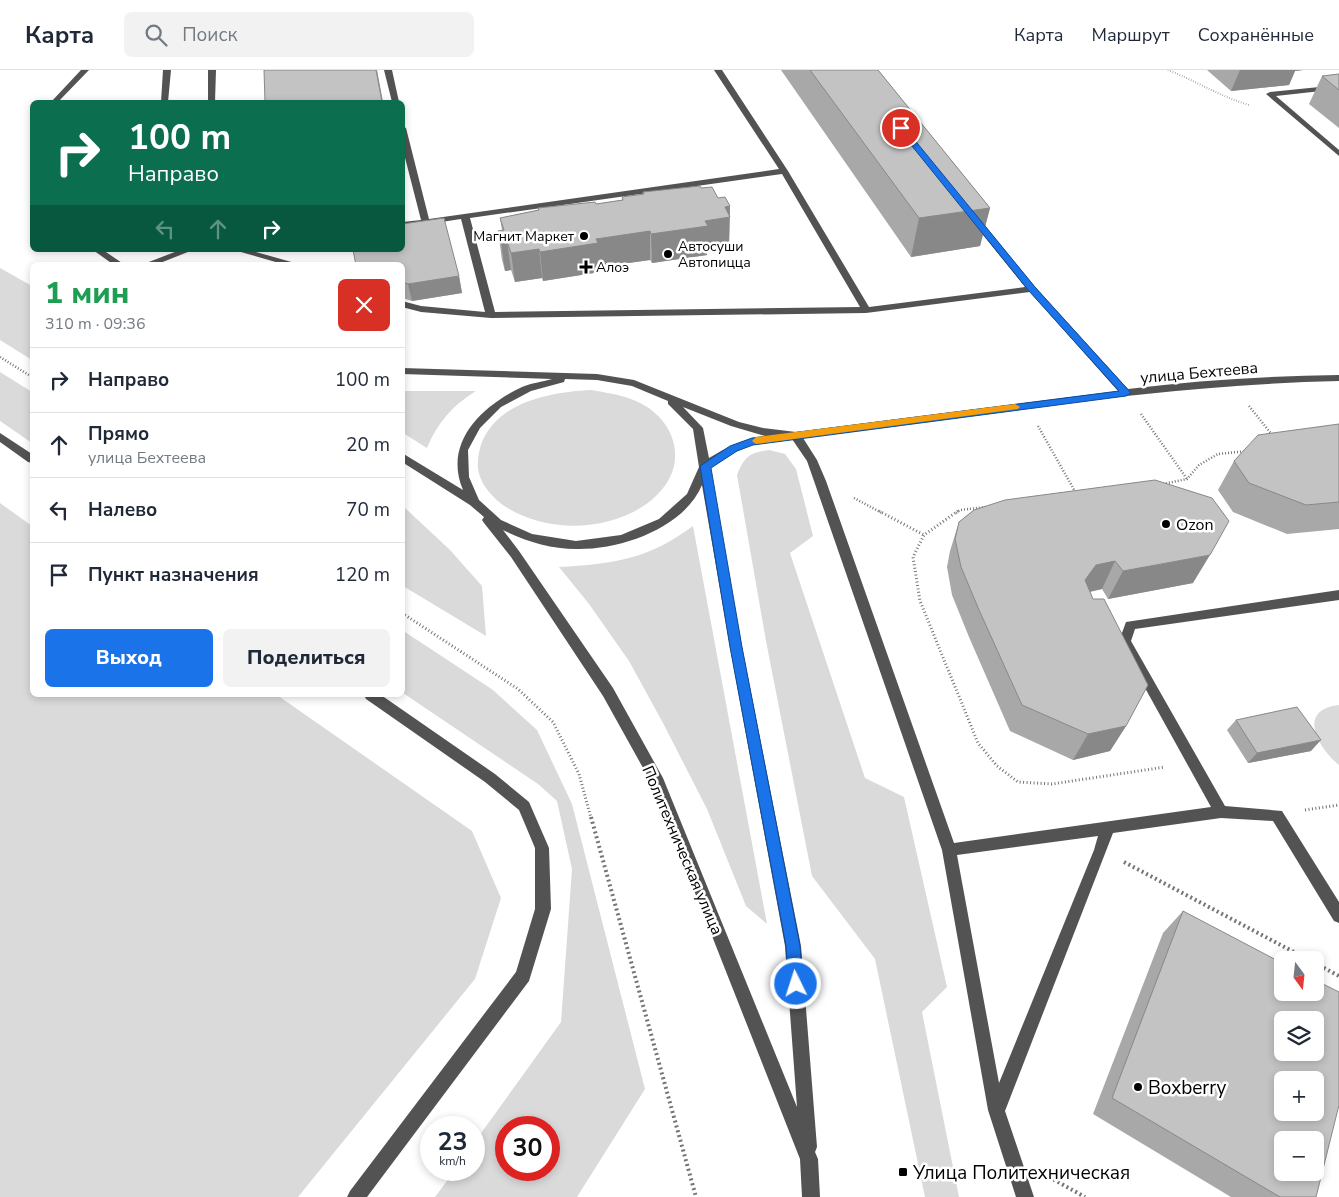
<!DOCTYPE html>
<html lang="ru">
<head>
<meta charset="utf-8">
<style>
	:root { --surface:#fff; --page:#f2f2f3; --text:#1f2937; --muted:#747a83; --line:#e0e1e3; --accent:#1a73e8 }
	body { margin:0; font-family:"Nunito Sans",sans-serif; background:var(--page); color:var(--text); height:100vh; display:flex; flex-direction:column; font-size:19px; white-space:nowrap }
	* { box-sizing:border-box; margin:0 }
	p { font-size:16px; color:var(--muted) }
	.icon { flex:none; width:28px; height:28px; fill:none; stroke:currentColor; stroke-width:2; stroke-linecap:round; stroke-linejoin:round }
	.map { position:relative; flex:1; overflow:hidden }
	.details { position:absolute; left:30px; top:192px; width:375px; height:435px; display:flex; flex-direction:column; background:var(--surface); border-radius:8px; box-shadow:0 2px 8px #0003 }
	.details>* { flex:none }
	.hud { position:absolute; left:30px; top:30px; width:375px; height:152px; border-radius:8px; box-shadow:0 2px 8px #0003; background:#0b6e4f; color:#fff; overflow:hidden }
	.needle { width:32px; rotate:165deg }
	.buttons { position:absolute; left:1274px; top:881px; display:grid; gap:10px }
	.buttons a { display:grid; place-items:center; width:50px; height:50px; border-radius:8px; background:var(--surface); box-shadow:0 2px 8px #0003; font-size:25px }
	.speed { position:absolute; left:420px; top:1046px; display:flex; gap:10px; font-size:25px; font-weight:700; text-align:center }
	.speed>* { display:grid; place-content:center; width:65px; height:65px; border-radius:50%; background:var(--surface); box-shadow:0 2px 8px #0003; line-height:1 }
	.speed small { font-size:12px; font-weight:400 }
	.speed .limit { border:8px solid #d22; background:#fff; color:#111 }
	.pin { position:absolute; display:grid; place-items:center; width:42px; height:42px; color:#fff; margin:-21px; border:2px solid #fff; border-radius:50%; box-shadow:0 1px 5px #0007 }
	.me { position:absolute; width:55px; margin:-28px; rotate:356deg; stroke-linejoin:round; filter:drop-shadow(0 0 4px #0008) }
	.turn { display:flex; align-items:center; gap:18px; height:105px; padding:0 15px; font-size:22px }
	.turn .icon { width:65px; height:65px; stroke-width:2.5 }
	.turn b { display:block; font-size:35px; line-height:42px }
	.lanes { display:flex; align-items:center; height:48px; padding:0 15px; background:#0003; justify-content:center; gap:25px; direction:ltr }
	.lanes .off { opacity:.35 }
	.round { display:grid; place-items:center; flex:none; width:52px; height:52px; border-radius:8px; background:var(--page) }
	.overview { display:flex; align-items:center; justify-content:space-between; height:85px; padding:0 15px }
	h1 { font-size:30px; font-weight:800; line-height:38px; color:#1e9e55 }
	.action { display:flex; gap:10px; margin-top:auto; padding:10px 15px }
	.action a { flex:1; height:58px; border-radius:8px; background:var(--accent); color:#fff; font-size:20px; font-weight:800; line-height:58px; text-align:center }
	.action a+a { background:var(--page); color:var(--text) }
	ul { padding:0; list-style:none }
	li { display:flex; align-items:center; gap:15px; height:65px; padding:0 15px; border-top:1px solid var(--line) }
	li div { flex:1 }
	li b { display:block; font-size:19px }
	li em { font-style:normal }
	header { display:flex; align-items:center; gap:30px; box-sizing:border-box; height:70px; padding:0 25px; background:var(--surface); border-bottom:1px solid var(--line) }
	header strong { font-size:24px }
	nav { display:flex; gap:28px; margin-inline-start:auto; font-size:18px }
	.search { width:350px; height:45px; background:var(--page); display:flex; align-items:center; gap:12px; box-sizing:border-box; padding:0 18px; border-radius:8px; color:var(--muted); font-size:19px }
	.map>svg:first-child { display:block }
	.green { fill:#dadada; fill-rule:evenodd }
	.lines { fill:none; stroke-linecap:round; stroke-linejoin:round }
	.path-far3 { stroke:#757575; stroke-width:2; stroke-dasharray:0.5 2; stroke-linecap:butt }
	.path-far2 { stroke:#757575; stroke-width:2.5; stroke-dasharray:1 2; stroke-linecap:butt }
	.path-far1 { stroke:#757575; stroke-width:3; stroke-dasharray:1 2.5; stroke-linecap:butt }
	.path { stroke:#757575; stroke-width:4; stroke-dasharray:2 3; stroke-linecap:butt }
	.minor { fill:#535353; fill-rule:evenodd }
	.wall { fill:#a8a8a8 }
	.shaded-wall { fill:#888 }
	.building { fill:#c3c3c3; stroke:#888; fill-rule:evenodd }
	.route { fill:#1a73e8; stroke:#114b97 }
	.slow { fill:#f59e0b }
	.poi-dot { fill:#000; stroke:#fff; stroke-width:2 }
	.labels { text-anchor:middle; stroke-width:5; stroke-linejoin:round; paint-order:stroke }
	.far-poi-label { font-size:14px; fill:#000; stroke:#fff; text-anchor:start }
	.street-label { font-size:16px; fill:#000; stroke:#fff }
	.poi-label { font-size:16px; fill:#000; stroke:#fff; text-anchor:start }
	.near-poi-label { font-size:19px; fill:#000; stroke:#fff; text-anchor:start }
</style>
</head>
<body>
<header>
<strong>Карта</strong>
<div class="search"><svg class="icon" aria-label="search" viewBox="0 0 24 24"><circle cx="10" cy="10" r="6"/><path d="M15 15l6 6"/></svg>Поиск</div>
<nav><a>Карта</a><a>Маршрут</a><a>Сохранённые</a></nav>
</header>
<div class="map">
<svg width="1339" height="1127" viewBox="0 0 1339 1127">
	<rect width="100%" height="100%" fill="#fff"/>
	<!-- green -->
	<path class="green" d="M 0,198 L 32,216 L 32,290 L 0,270 Z
		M 0,302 L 32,322 L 32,373 L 0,351 Z
		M 591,320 C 608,323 626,325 642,334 C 677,353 688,395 657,425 C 619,462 549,465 506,437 C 491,427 476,410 478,391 C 482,335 546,322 591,320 Z
		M 403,321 L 476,321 C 453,335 437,353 427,378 L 403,363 Z
		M 769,380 L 785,384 L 796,399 L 813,466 L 790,483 L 865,708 L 904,727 L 947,917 L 922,942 L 959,1127 L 925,1127 L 875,889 L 812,806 L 766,571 L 737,405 C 745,386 749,383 769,380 Z
		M 0,433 L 32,456 L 32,625 L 277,625 L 472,761 L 501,828 L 475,909 L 298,1127 L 0,1127 Z
		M 403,436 L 450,480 L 482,516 L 486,566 L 403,516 Z
		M 693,456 L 767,854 L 746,836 L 707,739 L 663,653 L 629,591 L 589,534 L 559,497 C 613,494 649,489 693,456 Z
		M 402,560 L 493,620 L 537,660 L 572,734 L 645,1019 L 577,1127 L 435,1127 L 455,1100 L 474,1100 L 474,1073 L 561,952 L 572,799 L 557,731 L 538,714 L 403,623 ZM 506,1058 L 549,1058 L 549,1100 L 506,1100 Z
		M 1339,635 L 1339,695 C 1318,678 1296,640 1339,635 Z"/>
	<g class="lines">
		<!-- path-far3 -->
		<path class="path-far3" d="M 1168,0 C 1196,11 1219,26 1249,35"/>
		<!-- path-far2 -->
		<path class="path-far2" d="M 0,287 L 32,307
			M 1249,336 L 1273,366
			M 1141,344 L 1187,409
			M 1038,356 L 1077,425
			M 1163,414 L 1187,409 L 1199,395 L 1218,384 L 1247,381
			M 854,428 L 882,443
			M 956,443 L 960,440 L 986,437"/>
		<!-- path-far1 -->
		<path class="path-far1" d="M 879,441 L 924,465
			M 958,441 L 924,465 L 913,487 L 920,531 L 978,673 L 997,696 L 1018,712 L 1052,714 L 1165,697
			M 402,543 L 518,619 L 553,652 L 579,704 L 591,748
			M 1305,740 L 1339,735"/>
		<!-- path -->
		<path class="path" d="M 591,747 L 696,1127
			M 1124,792 L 1309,890
			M 1315,893 L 1339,906
			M 1049,1107 L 1085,1127"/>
		<!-- minor -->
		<path class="minor" d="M 81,0 L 89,0 L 58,32 L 51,32 Z
			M 163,0 L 171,0 L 168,32 L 161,32 Z
			M 208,0 L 216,0 L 215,32 L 208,32 Z
			M 384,0 L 392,0 L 399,32 L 392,32 Z
			M 714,0 L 722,0 L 788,101 L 869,237 L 1025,217 L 971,150 L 971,146 L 977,146 L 1035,217 L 1128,319 C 1198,310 1269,306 1339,305 L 1339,311 C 1159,315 981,345 803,368 L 817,390 L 826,411 L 954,773 L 1211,737 L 1119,571 L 1126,552 L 1339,520 L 1339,530 L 1135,559 L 1131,571 L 1225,736 L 1282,741 L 1339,832 L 1339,853 L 1334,851 L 1273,751 L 1221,748 L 1113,763 L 1005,1041 L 1034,1127 L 1016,1127 L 988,1040 L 942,780 L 814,411 L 807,391 L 792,369 L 753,374 L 737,381 L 710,398 L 742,577 L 801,876 L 817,1077 L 815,1082 L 818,1089 L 820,1127 L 802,1127 L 800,1089 L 652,714 L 603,626 L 511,487 L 484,453 L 482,450 L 484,447 L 470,435 L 402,392 L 402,383 L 463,420 C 443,373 481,336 522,317 C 531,313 542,312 552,309 L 402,304 L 402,298 L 597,304 L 634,310 L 739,352 L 763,358 L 796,362 L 1118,321 L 1030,222 L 866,243 L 491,248 L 421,242 L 402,237 L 402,231 L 421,236 L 485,242 L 461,149 L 402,158 L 402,152 L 421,150 L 402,76 L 402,56 L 406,58 L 429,149 L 779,99 ZM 782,104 L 860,237 L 495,242 L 470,148 ZM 565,309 L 597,310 L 632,316 L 668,331 L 668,334 L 693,359 L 699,397 L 687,424 L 659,449 L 621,465 L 576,471 L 532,464 L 501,450 L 479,430 L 469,407 L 468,380 L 480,358 L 501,337 L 531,321 L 564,312 ZM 683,337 L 731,356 L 765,366 C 743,369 727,377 709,388 L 703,358 ZM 702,415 L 730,577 L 785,876 L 797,1037 L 663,708 L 613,618 L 519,481 L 503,460 C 525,471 551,479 576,479 C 621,480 684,458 702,415 ZM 1098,766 L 1094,780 L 999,1013 L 957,785 Z
			M 1339,15 L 1339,19 L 1276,26 L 1339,80 L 1339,86 L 1266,24 L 1270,22 Z
			M 93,180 L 103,180 L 125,195 L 114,195 Z
			M 180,180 L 193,180 L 155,195 L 141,195 Z
			M 234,180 L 249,180 L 302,195 L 286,195 Z
			M 0,363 L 32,384 L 32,393 L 28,392 L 0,372 Z
			M 364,625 L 381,625 L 495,704 L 529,732 L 549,778 L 551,839 L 529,911 L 367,1127 L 347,1127 L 350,1121 L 516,902 L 535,839 L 535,778 L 519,740 L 485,712 L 366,629 Z"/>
	</g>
	<!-- wall -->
	<path class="wall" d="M 781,0 L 878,0 L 990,138 L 980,176 L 911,187 Z
		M 1207,0 L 1303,0 L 1295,1 L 1289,15 L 1231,21 Z
		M 1339,4 L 1339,58 L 1309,34 L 1322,6 Z
		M 701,118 L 730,136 L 729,176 L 707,180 L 707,185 L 652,193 L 650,190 L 600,197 L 600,202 L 543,211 L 542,208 L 515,212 L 511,200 L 505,201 L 502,190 L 498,161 L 502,160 L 500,148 L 538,140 L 538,138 L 596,134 L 622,130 L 622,127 L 643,124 L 643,122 Z
		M 402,195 L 459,206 L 462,223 L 412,231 L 402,228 Z
		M 1339,354 L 1339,459 L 1287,464 L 1233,442 L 1218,420 L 1234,391 Z
		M 974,440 L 1193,513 L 1108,529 L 1102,519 L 1090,522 L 1126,656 L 1110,681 L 1073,690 L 1010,661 L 969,567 L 952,525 L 947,497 L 950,481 L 959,452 Z
		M 1236,650 L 1311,681 L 1248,693 L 1227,660 Z
		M 1183,841 L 1316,1127 L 1231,1127 L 1093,1044 L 1163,863 Z"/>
	<!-- shaded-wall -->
	<path class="shaded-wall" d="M 376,0 L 377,0 L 383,32 L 382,32 Z
		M 1240,0 L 1303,0 L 1295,1 L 1289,15 L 1231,21 Z
		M 730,136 L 729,176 L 707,180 L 707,185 L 652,193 L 651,164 L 705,151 L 725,137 Z
		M 990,138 L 980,176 L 911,187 L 919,148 Z
		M 650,161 L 650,190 L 600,197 L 600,202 L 543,211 L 540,182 L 596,169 Z
		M 507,171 L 511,200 L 505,201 L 501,172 Z
		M 539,179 L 542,208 L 515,212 L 511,183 Z
		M 459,206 L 462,223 L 412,231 L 408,214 Z
		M 1210,485 L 1193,513 L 1108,529 L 1123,501 Z
		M 1115,491 L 1102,519 L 1083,523 L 1085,510 L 1096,495 Z
		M 1126,656 L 1110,681 L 1073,690 L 1088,664 Z
		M 1321,670 L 1311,681 L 1248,693 L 1257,683 Z"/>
	<!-- building -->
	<path class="building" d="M 264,0 L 376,0 L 382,32 L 265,32 Z
		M 810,0 L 878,0 L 990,138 L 919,148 Z
		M 1339,4 L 1339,20 L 1322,6 Z
		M 700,116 L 701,118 L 712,117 L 718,128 L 725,127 L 730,136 L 725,137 L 730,147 L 705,151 L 708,156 L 651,164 L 650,161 L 596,169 L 598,173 L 540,182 L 539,179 L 511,183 L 507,171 L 501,172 L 498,161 L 504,160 L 500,148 L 539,140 L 538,138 L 595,132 L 596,134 L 623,130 L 622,127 L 644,124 L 643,122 Z
		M 444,148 L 459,206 L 408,214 L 402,212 L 402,195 L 356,195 L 353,180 L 402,180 L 402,154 Z
		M 1339,354 L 1339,432 L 1306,435 L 1249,413 L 1234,391 L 1258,365 Z
		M 1155,410 L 1212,428 L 1229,451 L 1210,485 L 1123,501 L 1115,491 L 1096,495 L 1085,510 L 1093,529 L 1104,529 L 1148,615 L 1126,656 L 1088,664 L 1022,635 L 979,540 L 961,497 L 955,469 L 959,452 L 974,440 L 1005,430 Z
		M 1297,637 L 1321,670 L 1257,683 L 1236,650 Z
		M 1183,841 L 1282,893 L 1282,922 L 1315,922 L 1315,910 L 1339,922 L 1339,1035 L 1316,1127 L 1280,1127 L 1112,1028 ZM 1282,950 L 1315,950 L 1315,982 L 1282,982 ZM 1282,1010 L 1315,1010 L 1315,1042 L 1282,1042 ZM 1282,1070 L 1315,1070 L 1315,1102 L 1282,1102 Z"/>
	<!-- route -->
	<path class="route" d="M 899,57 L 904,57 L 1035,217 L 1131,323 L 1126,326 L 753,375 L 737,381 L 711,398 L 742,577 L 800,876 L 803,914 L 801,920 L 796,922 L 790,920 L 788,914 L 786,876 L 730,577 L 700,396 L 730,376 L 752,368 L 1119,321 L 1029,221 L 899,60 Z"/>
	<!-- slow -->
	<path class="slow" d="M 1015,334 L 1020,337 L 1018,339 L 756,374 L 752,371 L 756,367 Z"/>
	<!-- markers -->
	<g class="poi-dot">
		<circle cx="584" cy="166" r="5"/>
		<circle cx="668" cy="184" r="5"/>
		<path d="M583.5 189.5h5v5h5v5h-5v5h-5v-5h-5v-5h5z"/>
		<circle cx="1166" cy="454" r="5"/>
		<circle cx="1138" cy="1017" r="5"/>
		<rect x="898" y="1097" width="10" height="10" rx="2.5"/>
	</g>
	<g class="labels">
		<!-- far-poi labels -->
		<g class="far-poi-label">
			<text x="574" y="171" text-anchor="end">Магнит Маркет</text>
			<text x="678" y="181">Автосуши<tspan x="678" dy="16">Автопицца</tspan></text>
			<text x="596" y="202">Алоэ</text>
		</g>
		<!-- street labels -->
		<g class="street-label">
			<text transform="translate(1199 302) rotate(-5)" y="6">улица Бехтеева</text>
			<text transform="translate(683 780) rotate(67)" y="6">Политехническая улица</text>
		</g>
		<!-- poi labels -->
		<g class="poi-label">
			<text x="1176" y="460">Ozon</text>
		</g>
		<!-- near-poi labels -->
		<g class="near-poi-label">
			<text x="1148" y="1024">Boxberry</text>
			<text x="913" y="1109">Улица Политехническая</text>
		</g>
	</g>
</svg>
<div class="buttons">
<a><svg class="needle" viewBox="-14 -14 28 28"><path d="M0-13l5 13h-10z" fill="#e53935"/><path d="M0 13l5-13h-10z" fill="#747a83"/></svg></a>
<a><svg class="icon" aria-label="layers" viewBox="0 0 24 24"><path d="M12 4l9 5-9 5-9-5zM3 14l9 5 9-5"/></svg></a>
<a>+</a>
<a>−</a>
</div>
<div class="speed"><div>23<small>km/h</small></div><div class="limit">30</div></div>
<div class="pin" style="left:901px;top:58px;background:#d93025"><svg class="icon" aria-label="arrive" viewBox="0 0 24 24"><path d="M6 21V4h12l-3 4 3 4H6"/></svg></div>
<svg class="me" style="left:796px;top:914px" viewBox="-20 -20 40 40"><circle r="17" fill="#1a73e8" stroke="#fff" stroke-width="3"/><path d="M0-11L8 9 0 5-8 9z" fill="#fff"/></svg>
<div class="hud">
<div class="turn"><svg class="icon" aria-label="right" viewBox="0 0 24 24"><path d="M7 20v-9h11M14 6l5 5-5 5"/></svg><div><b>100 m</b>Направо</div></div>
<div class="lanes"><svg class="icon off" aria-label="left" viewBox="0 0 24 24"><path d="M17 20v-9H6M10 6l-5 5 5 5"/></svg><svg class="icon off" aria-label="ahead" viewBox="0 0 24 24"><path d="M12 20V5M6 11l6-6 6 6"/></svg><svg class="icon" aria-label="right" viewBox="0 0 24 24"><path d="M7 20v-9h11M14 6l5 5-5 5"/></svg></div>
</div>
<section class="details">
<div class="overview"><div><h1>1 мин</h1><p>310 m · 09:36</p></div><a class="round" style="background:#d93025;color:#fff"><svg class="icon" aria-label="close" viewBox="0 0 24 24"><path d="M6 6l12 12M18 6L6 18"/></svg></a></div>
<ul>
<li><svg class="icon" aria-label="right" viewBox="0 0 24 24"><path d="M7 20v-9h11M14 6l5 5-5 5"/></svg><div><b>Направо</b></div><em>100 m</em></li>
<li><svg class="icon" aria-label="ahead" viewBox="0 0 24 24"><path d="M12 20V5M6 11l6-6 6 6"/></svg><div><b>Прямо</b><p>улица Бехтеева</p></div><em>20 m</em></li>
<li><svg class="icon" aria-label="left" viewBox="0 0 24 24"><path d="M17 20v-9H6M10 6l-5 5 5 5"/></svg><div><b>Налево</b></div><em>70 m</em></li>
<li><svg class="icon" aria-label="arrive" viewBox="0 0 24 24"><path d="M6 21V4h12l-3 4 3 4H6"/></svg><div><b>Пункт назначения</b></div><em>120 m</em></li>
</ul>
<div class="action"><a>Выход</a><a>Поделиться</a></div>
</section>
</div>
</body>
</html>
